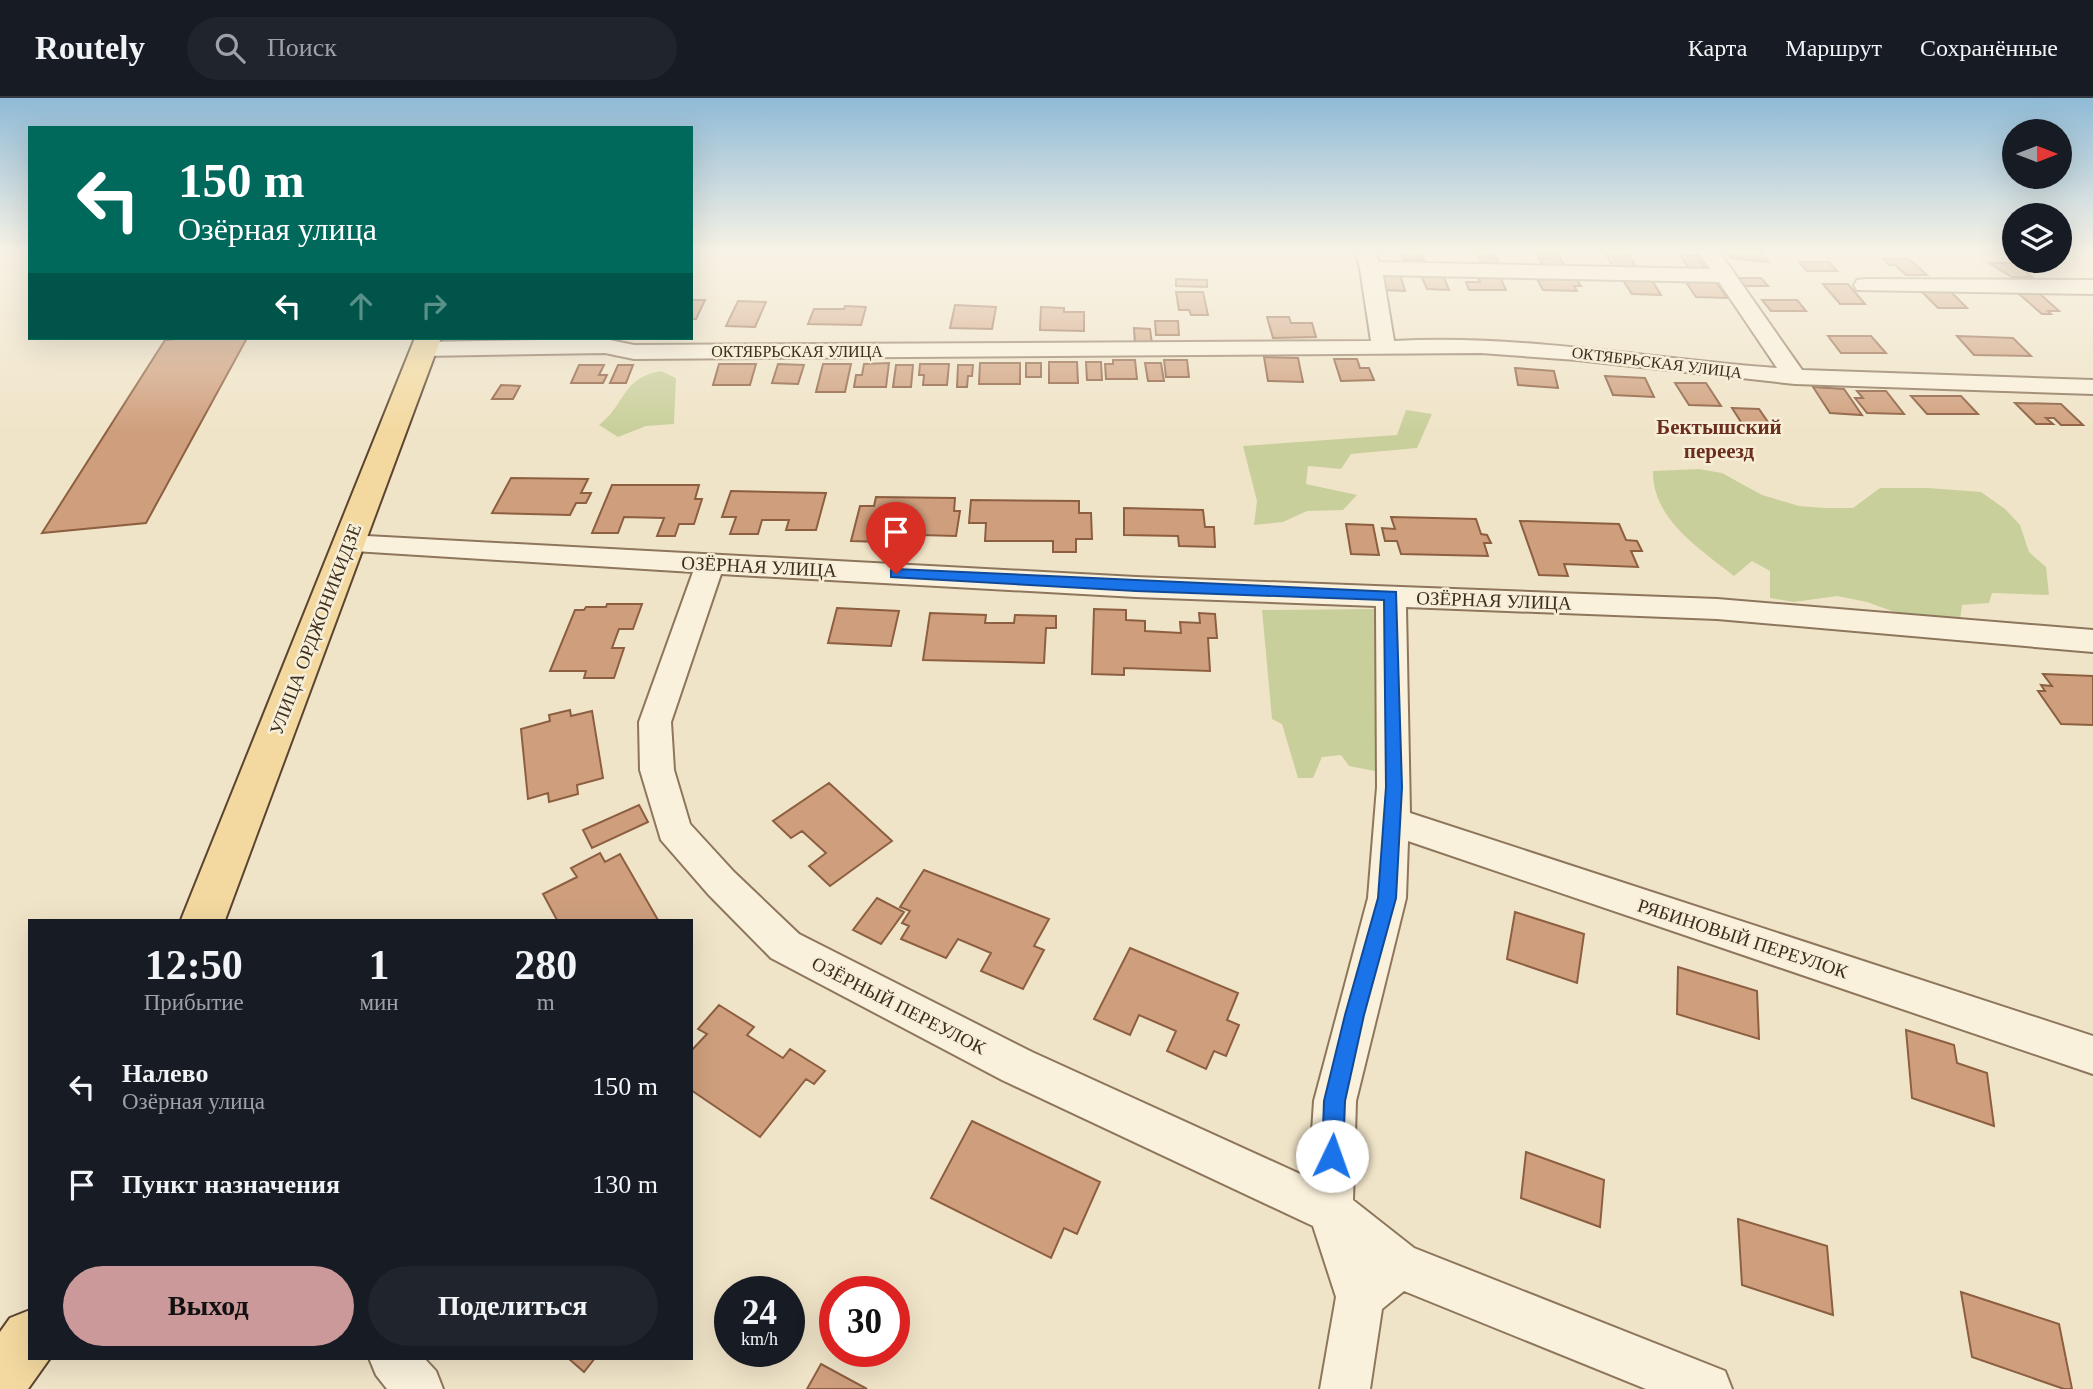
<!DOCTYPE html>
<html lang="ru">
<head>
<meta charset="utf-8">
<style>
	:root { --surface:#171b24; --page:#20242c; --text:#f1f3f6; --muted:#9ea1a6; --line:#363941; --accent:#cc999b }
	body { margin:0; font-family:"Times New Roman",serif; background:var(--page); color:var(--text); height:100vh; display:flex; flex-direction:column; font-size:26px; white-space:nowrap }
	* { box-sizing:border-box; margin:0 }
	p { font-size:23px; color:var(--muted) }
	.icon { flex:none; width:38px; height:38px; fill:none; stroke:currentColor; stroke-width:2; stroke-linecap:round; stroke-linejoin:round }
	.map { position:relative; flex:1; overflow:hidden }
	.details { position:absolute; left:28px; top:821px; width:665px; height:441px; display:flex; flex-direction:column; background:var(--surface); border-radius:0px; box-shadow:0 7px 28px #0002 }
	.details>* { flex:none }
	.guide { position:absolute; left:28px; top:28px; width:665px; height:214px; border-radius:0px; box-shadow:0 7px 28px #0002; background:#00695c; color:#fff; overflow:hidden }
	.needle { width:46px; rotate:90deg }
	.fabs { position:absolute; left:2002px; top:21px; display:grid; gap:14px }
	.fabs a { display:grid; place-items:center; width:70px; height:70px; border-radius:50%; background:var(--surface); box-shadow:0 7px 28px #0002; font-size:35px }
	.speed { position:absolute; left:714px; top:1178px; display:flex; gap:14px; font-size:35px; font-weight:700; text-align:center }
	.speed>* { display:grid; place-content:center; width:91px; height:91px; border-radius:50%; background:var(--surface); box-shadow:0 7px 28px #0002; line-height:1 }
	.speed small { font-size:18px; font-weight:400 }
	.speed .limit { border:10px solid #d22; background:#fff; color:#111 }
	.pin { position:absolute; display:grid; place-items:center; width:60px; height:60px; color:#fff; margin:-72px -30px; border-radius:50% 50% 50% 0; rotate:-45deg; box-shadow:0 0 7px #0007 }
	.pin .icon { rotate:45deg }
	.me { position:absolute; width:77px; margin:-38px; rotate:3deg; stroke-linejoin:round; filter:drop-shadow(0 0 5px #0008) }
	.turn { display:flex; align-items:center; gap:24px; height:147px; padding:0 35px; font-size:32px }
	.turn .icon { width:91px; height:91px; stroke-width:2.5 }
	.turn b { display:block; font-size:49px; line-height:60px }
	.lanes { display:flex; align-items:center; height:66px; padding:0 35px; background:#0003; justify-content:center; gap:35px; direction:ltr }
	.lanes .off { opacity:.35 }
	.eta { display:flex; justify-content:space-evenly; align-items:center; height:119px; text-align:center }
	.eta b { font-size:42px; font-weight:700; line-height:49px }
	.cta { display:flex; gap:14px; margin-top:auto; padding:14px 35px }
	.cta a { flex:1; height:80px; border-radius:42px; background:var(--accent); color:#111; font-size:28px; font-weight:700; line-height:80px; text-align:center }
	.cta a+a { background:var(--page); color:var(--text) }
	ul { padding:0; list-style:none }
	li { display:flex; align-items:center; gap:21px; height:98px; padding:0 35px }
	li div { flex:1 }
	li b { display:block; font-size:26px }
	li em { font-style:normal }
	header { display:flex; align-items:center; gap:42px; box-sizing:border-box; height:98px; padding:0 35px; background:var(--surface); border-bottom:2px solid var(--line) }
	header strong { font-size:33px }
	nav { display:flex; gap:38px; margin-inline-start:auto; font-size:24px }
	.search { width:490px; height:63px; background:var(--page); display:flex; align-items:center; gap:18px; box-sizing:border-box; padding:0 24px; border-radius:38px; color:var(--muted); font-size:26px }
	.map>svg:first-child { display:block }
	.green { fill:#c9cf9b }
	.building { fill:#cf9f7d; stroke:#8d5f41; stroke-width:2 }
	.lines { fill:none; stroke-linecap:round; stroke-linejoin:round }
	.minor-casing { stroke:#8d765c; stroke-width:4 }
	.major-casing { stroke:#5b4430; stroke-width:4 }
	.minor { fill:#faf1dc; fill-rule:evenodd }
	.major { fill:#f3d9a0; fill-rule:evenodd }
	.route { fill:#1a73e8; stroke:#114b97; stroke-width:2 }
	.labels { text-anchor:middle; stroke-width:5; stroke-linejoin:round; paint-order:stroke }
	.far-street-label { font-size:16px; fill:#3d2e20; stroke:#f7eed8 }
	.street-label { font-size:19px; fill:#3d2e20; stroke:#f7eed8 }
	.far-district-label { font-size:21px; font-weight:bold; fill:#6b2e1e; stroke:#f7eed8 }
</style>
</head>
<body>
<header>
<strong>Routely</strong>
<div class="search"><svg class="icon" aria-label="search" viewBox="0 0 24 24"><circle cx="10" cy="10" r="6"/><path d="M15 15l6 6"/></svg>Поиск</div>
<nav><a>Карта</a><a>Маршрут</a><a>Сохранённые</a></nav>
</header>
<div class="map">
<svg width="2093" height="1291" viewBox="0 0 2093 1291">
	<rect width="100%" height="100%" fill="#f0e4c8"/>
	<!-- green -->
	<path class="green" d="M 661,273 L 676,280 L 674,326 L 646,328 L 618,339 L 599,327 C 627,305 621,280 661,273 Z
		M 1406,312 L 1432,316 L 1417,350 L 1351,356 L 1341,371 L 1308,368 L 1306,386 L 1357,397 L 1343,412 L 1307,413 L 1283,424 L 1254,427 L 1257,403 L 1243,348 L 1397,337 Z
		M 1699,371 L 1722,375 L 1762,397 L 1799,408 L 1824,410 L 1853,410 L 1880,390 L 1928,390 L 1981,394 L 2005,411 L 2020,427 L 2029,454 L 2046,469 L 2049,497 L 1992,495 L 1989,505 L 1962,507 L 1960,522 L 1911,520 L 1867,504 L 1837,498 L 1794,504 L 1770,500 L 1770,473 L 1752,463 L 1734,478 C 1700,451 1652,421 1653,373 Z
		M 1378,511 L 1385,675 L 1349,668 L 1341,657 L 1322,659 L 1313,680 L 1298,680 L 1282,626 L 1272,621 L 1262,512 Z"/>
	<!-- building -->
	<path class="building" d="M 1400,152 L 1421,152 L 1424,162 L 1403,162 Z
		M 1475,152 L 1492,152 L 1499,165 L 1481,165 Z
		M 1604,152 L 1626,152 L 1636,169 L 1613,169 Z
		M 1726,152 L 1759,152 L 1769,164 L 1732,160 Z
		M 1536,154 L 1557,154 L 1564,167 L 1543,167 Z
		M 1680,157 L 1697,158 L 1706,171 L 1689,171 Z
		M 1883,161 L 1909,161 L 1927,177 L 1906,177 L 1895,167 L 1889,167 Z
		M 1799,164 L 1829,164 L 1837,173 L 1807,173 Z
		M 1989,165 L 2016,165 L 2032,179 L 2012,179 Z
		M 1379,176 L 1400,176 L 1405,193 L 1384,192 Z
		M 1421,177 L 1443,177 L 1449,192 L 1427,191 Z
		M 1477,177 L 1499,177 L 1506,192 L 1469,192 L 1466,184 L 1480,184 Z
		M 1737,180 L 1761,180 L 1768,188 L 1744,188 Z
		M 1176,181 L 1207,182 L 1207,189 L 1176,188 Z
		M 1537,181 L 1577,182 L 1581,188 L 1574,188 L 1577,193 L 1543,192 Z
		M 1622,181 L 1651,181 L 1661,197 L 1632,196 Z
		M 1693,181 L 1714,181 L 1727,200 L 1696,199 L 1686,184 L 1695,184 Z
		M 1823,186 L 1848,186 L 1865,206 L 1840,206 Z
		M 1176,194 L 1203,194 L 1208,217 L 1191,217 L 1189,212 L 1179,212 Z
		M 1922,194 L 1951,194 L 1967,210 L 1938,210 Z
		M 2019,196 L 2040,196 L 2059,213 L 2048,213 L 2051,216 L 2042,216 Z
		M 691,202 L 705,202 L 696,221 L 691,221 Z
		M 1762,202 L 1797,202 L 1806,213 L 1771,213 Z
		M 738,203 L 766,204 L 755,229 L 726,228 Z
		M 955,207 L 996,209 L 992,231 L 950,230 Z
		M 845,208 L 866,209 L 861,227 L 808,226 L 814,211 L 844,211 Z
		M 1041,209 L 1064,210 L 1064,214 L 1084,214 L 1084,233 L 1040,232 Z
		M 1267,219 L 1289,219 L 1291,225 L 1312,225 L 1316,239 L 1273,240 Z
		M 1155,223 L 1178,223 L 1179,237 L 1156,237 Z
		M 1134,230 L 1150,231 L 1152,246 L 1135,246 Z
		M 1828,238 L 1871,238 L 1886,255 L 1841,255 Z
		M 1957,238 L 2013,240 L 2031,258 L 1974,257 Z
		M 189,240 L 247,240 L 146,425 L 42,435 L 165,242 Z
		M 1264,259 L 1298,260 L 1303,284 L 1268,283 Z
		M 1334,261 L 1357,261 L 1360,270 L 1369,270 L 1374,282 L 1341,283 Z
		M 1113,262 L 1135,262 L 1137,281 L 1106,281 L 1105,266 L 1113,266 Z
		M 1164,262 L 1187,262 L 1189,279 L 1166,279 Z
		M 1049,264 L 1077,264 L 1078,285 L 1049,285 Z
		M 1086,264 L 1101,264 L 1102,282 L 1087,282 Z
		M 889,265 L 886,289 L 854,289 L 856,277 L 862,277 L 864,266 Z
		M 980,265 L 1020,265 L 1020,286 L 979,286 Z
		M 1026,265 L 1041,265 L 1041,279 L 1026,279 Z
		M 1145,265 L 1161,265 L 1164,283 L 1148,283 Z
		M 719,266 L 756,266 L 750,287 L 713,287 Z
		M 778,266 L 804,267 L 798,286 L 772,285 Z
		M 823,266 L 851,266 L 845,294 L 816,294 Z
		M 920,266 L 949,266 L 947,287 L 923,287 L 924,277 L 919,277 Z
		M 579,267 L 604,267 L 599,277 L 607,277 L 603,285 L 571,285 Z
		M 618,267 L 633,267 L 626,285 L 610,285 Z
		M 896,267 L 913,267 L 911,289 L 893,289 Z
		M 958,267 L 973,267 L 972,278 L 968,278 L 967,289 L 957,289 Z
		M 1515,270 L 1554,273 L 1558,290 L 1518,287 Z
		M 1605,278 L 1645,280 L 1654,299 L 1613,297 Z
		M 1675,285 L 1706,285 L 1721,308 L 1689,307 Z
		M 501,287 L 520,288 L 513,301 L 492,301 Z
		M 1813,289 L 1844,291 L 1862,317 L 1830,315 Z
		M 1857,293 L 1886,293 L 1904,316 L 1867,315 L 1855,300 L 1863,300 Z
		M 1911,298 L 1961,298 L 1978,316 L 1927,316 Z
		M 2015,305 L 2061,306 L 2083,327 L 2061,327 L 2054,320 L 2046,320 L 2053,326 L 2036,326 Z
		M 1732,310 L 1759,311 L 1770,327 L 1743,327 Z
		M 511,380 L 588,381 L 581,395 L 591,395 L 586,405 L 576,405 L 570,417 L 492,415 Z
		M 612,387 L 699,387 L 695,401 L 702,401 L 694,426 L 679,426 L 675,438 L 657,438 L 664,420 L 624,419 L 618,435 L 592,435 Z
		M 731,393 L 826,395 L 816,432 L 786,432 L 789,422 L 762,422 L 758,436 L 730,436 L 736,419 L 722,419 Z
		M 876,399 L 955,400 L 954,413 L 960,413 L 956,438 L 883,436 L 882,444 L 851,443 L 860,408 L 874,408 Z
		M 971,402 L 1079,403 L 1079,415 L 1091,415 L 1092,441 L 1076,441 L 1076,454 L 1053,454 L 1053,443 L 985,443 L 986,425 L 969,425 Z
		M 1124,410 L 1203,412 L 1205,429 L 1214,429 L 1215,449 L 1179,448 L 1178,438 L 1124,437 Z
		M 1391,419 L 1476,421 L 1481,436 L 1487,437 L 1491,445 L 1484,445 L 1488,458 L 1401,456 L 1397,443 L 1385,443 L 1382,430 L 1395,431 Z
		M 1520,423 L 1619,426 L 1626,442 L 1637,443 L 1642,453 L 1631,453 L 1638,469 L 1564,466 L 1568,478 L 1539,477 Z
		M 1346,426 L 1373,427 L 1379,457 L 1351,456 Z
		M 607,506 L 642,506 L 633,531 L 619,531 L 612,550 L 624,550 L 614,580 L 584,580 L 586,573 L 550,573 L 575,512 L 584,512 L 586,509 L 606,509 Z
		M 837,510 L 899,513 L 891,548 L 828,545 Z
		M 1094,511 L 1126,512 L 1126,522 L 1145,523 L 1145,533 L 1181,535 L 1180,524 L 1200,525 L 1199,515 L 1215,516 L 1217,540 L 1208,540 L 1210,573 L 1124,570 L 1124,577 L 1092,576 Z
		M 930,515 L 986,517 L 985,525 L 1014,525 L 1015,517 L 1056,518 L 1056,530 L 1046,530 L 1044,565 L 923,562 Z
		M 2043,576 L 2093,578 L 2093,627 L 2061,626 L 2038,593 L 2045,593 L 2041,587 L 2052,588 Z
		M 570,612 L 571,618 L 592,613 L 603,680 L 577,687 L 578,696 L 549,704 L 548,695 L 528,701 L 521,631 L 550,623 L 549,617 Z
		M 829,685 L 892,743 L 830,788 L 809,768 L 826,755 L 802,733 L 791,740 L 773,723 Z
		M 639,707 L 648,724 L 592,750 L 583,732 Z
		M 600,755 L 605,764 L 620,756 L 658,822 L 557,822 L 543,796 L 577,779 L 571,770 Z
		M 924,772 L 1049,821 L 1034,848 L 1044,852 L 1023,891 L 981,873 L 991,855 L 958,841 L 946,860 L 901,841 L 909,828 L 902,825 L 910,813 L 900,809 Z
		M 877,800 L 904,814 L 881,846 L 853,832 Z
		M 1515,814 L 1584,836 L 1577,885 L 1507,861 Z
		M 1130,850 L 1238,895 L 1227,922 L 1239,927 L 1226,958 L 1214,953 L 1206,971 L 1167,953 L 1176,933 L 1139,917 L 1130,937 L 1094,921 Z
		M 1678,869 L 1757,893 L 1759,941 L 1677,916 Z
		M 719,907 L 754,929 L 747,937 L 783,960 L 790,951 L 825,973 L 814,986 L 806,981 L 760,1039 L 691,992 L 691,953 L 707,936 L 698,931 Z
		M 1906,932 L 1954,947 L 1957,965 L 1987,975 L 1994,1028 L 1912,1000 Z
		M 972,1023 L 1100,1084 L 1077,1136 L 1064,1130 L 1051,1160 L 931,1100 Z
		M 1526,1054 L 1604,1082 L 1600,1129 L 1521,1100 Z
		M 1738,1121 L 1827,1148 L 1833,1217 L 1742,1187 Z
		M 1961,1194 L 2059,1226 L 2072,1291 L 2064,1291 L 1972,1259 Z
		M 568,1260 L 595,1260 L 584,1274 Z
		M 821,1266 L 867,1291 L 807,1291 Z"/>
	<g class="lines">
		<!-- minor casing -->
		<g class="minor-casing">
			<path id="minor" d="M 1355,152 L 1375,152 L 1379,164 L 1710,171 L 1697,152 L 1718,152 L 1802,272 L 2093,282 L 2093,296 L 1795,286 L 1577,262 L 1481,255 L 634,261 L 605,255 L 423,258 L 415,256 L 411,251 L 415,246 L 423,244 L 605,241 L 634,247 L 1371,243 L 1360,170 ZM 1383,177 L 1719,184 L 1777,270 C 1649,261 1524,236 1394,243 Z
				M 1865,181 L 2093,182 L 2093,196 L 1857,192 L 1854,187 L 1857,182 Z
				M 348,437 L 1136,479 L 1717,501 L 2093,532 L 2093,554 L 1717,521 L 1406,509 L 1410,715 L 2093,938 L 2093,976 L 1408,743 L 1406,800 L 1356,1003 L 1353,1102 L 1414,1150 L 1725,1273 L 1732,1291 L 1646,1291 L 1404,1193 L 1382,1211 L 1370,1291 L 1320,1291 L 1336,1199 L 1313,1128 L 1002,982 L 771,860 L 708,796 L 661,742 L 640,672 L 639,624 L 693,474 L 338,452 L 334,446 L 338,440 ZM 721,476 L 1136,499 L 1376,508 L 1377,689 L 1368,800 L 1314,1003 L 1309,1080 L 1032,954 L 799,836 L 734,774 L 690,726 L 674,672 L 671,624 Z
				M 369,1260 L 424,1260 L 436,1273 L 443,1291 L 387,1291 L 376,1277 Z"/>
		</g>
		<!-- major casing -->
		<g class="major-casing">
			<path id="major" d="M 415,240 L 441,240 L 225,822 L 181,822 Z
				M 30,1212 L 30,1260 L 50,1260 L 28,1291 L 0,1291 L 0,1234 L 10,1220 Z"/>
		</g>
		<!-- minor -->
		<use href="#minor" class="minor"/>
		<!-- major -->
		<use href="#major" class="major"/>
	</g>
	<!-- sky -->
	<linearGradient id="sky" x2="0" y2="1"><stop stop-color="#8fbad6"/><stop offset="0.46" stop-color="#f8f3e6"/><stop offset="1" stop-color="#f8f3e6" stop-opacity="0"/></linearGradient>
	<rect width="2093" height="333" fill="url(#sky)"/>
	<!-- route -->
	<path class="route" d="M 896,471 L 1396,494 L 1402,689 L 1396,800 L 1364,917 L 1345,1003 L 1343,1058 L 1340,1065 L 1332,1068 L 1325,1065 L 1322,1058 L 1324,1003 L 1345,917 L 1378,800 L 1386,689 L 1384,502 L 1136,493 L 891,479 L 891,472 Z"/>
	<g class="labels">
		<!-- far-street labels -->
		<g class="far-street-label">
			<text x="797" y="259">ОКТЯБРЬСКАЯ УЛИЦА</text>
			<text transform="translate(1657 264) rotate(7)" y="6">ОКТЯБРЬСКАЯ УЛИЦА</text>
		</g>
		<!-- street labels -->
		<g class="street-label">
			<text transform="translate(759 468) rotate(3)" y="7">ОЗЁРНАЯ УЛИЦА</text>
			<text transform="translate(1494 502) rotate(2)" y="7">ОЗЁРНАЯ УЛИЦА</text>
			<text transform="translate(315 531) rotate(-69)" y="7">УЛИЦА ОРДЖОНИКИДЗЕ</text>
			<text transform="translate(1743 840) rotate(18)" y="7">РЯБИНОВЫЙ ПЕРЕУЛОК</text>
			<text transform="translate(899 907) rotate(27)" y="7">ОЗЁРНЫЙ ПЕРЕУЛОК</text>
		</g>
		<!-- far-district labels -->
		<g class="far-district-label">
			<text x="1719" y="336">Бектышский<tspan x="1719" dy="24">переезд</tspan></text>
		</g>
	</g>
</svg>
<div class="fabs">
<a><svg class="needle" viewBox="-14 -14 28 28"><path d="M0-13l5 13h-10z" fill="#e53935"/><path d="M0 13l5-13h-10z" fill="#9ea1a6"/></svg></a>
<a><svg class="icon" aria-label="layers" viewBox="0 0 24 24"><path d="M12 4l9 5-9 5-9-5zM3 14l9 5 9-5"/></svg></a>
</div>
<div class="speed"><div>24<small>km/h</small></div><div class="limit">30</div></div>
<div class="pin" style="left:896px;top:476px;background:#d93025"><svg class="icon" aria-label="arrive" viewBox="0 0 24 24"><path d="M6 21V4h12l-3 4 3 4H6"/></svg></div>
<svg class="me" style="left:1332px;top:1058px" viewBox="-20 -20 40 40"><circle r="19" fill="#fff"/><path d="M0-13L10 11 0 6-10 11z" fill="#1a73e8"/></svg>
<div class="guide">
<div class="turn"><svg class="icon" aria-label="left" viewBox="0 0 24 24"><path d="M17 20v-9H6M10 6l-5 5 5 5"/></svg><div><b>150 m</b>Озёрная улица</div></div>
<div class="lanes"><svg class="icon" aria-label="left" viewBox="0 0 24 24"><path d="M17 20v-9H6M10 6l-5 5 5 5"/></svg><svg class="icon off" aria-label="ahead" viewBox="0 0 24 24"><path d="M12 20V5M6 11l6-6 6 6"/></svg><svg class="icon off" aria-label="right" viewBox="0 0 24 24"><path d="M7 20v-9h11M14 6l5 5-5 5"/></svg></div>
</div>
<section class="details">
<div class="eta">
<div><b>12:50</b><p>Прибытие</p></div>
<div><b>1</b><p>мин</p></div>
<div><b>280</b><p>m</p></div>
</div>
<ul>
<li><svg class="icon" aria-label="left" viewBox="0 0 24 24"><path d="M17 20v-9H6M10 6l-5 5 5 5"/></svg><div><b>Налево</b><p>Озёрная улица</p></div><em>150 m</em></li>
<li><svg class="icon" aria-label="arrive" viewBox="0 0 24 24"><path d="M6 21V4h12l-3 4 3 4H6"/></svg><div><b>Пункт назначения</b></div><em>130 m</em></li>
</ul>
<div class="cta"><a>Выход</a><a>Поделиться</a></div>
</section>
</div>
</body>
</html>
